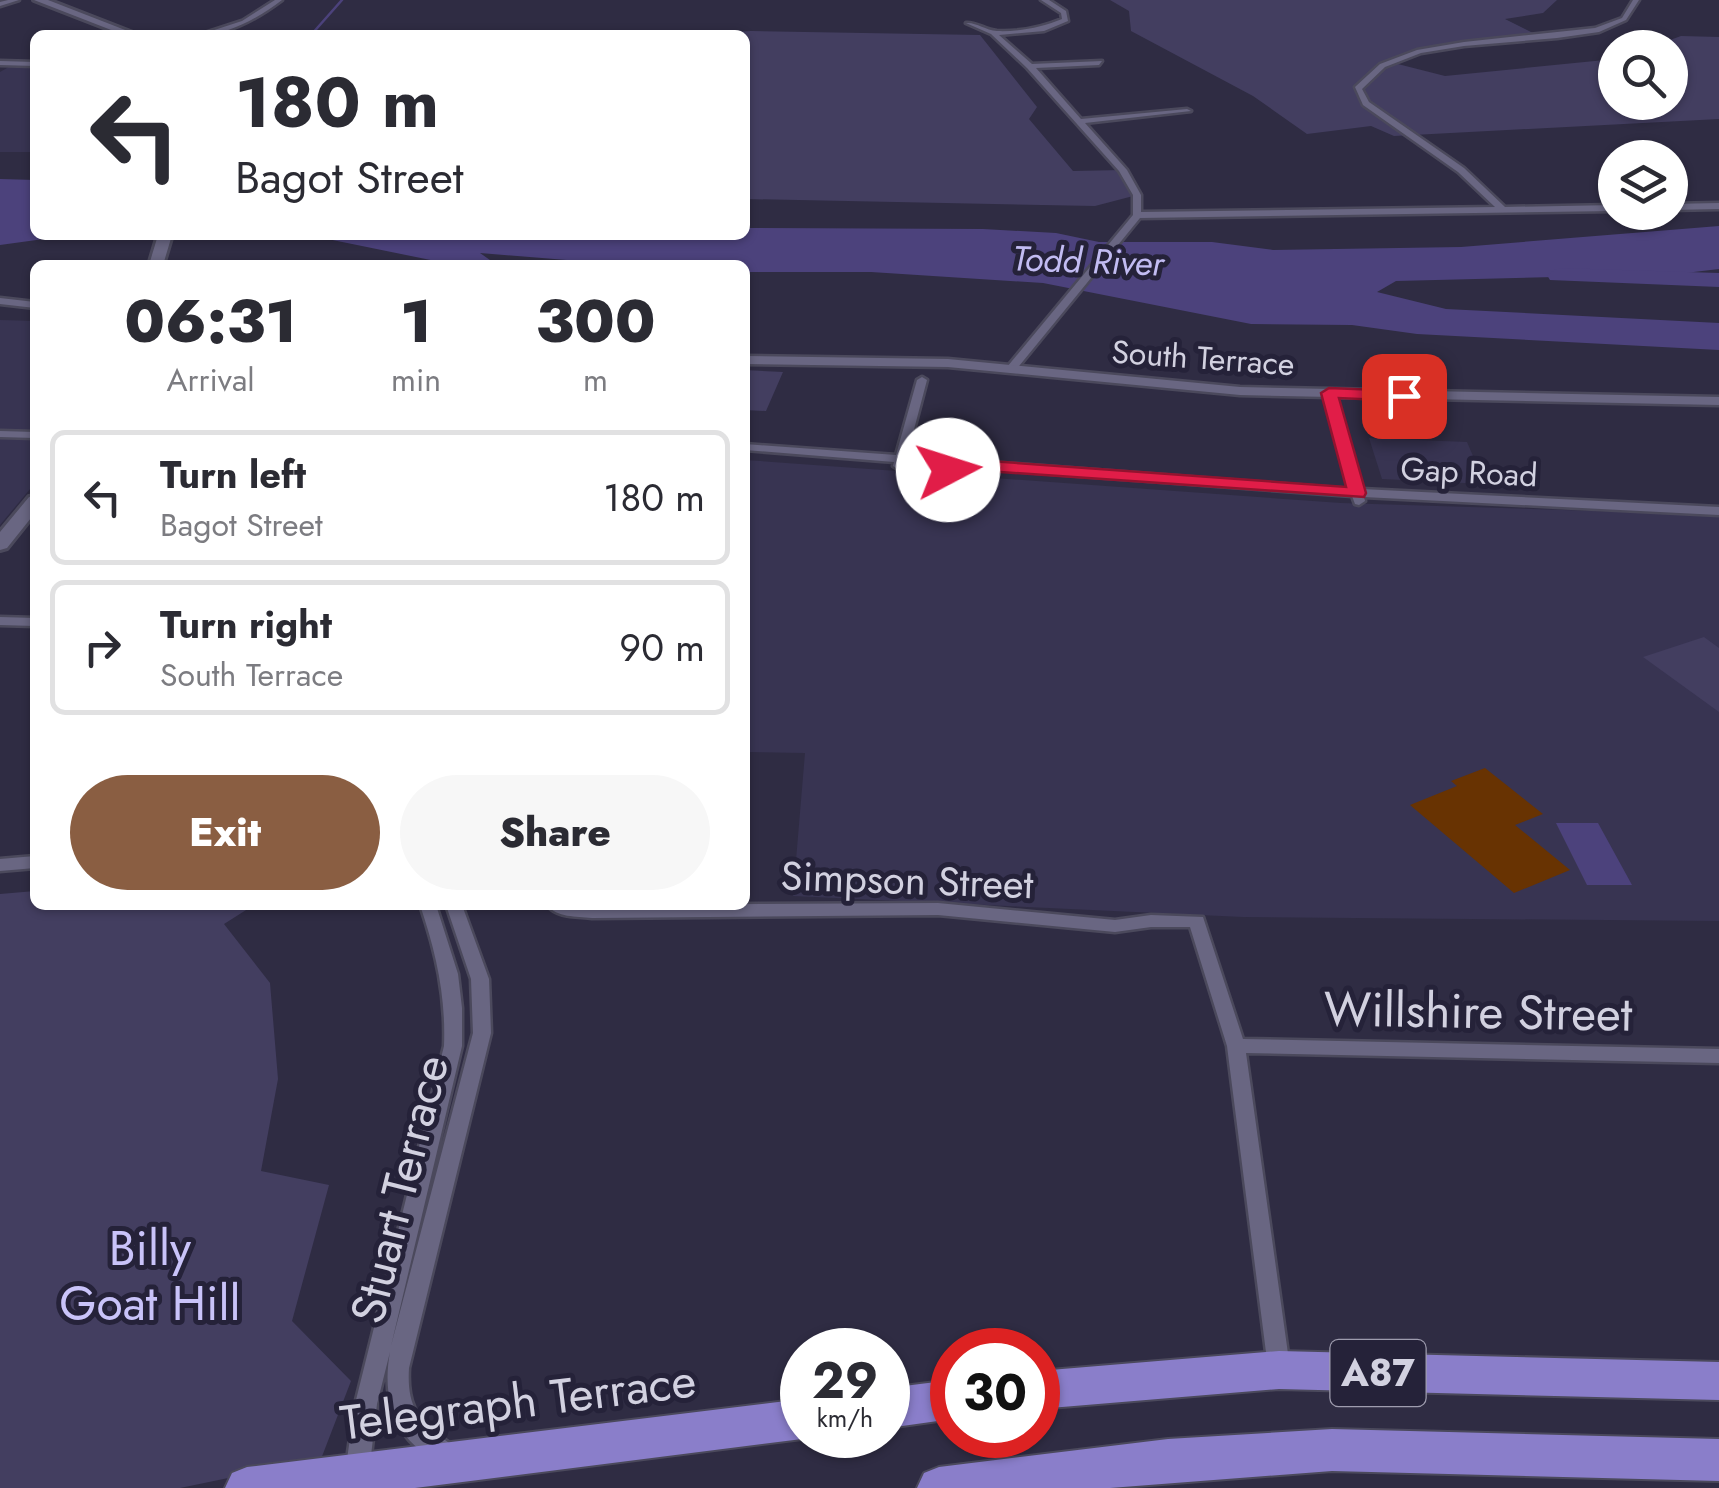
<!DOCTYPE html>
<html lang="en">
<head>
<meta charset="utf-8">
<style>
	:root { --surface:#fff; --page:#f7f7f7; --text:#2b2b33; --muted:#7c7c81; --line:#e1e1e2; --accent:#8a5e42 }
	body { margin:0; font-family:Jost,sans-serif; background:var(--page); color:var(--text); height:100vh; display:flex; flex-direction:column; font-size:38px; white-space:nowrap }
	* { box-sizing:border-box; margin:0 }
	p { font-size:32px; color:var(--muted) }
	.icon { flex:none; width:55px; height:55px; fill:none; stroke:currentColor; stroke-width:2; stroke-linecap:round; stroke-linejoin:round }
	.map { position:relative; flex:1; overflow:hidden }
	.details { position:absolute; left:30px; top:260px; width:720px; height:650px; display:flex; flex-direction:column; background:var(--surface); border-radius:15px; box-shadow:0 2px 8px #0004 }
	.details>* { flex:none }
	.top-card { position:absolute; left:30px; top:30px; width:720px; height:210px; border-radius:15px; box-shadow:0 2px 8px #0004; background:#fff; color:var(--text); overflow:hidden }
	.buttons { position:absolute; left:1598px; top:30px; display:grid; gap:20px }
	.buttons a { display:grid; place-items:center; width:90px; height:90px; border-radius:50%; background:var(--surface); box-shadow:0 2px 8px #0004; font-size:50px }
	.speed { position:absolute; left:780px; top:1328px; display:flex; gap:20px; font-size:50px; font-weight:700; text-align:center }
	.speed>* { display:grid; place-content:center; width:130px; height:130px; border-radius:50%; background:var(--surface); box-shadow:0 2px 8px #0004; line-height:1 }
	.speed small { font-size:25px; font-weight:400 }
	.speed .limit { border:15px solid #d22; background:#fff; color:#111 }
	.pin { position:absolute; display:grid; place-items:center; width:85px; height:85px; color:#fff; margin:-42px; border-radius:20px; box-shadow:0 5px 15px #0006 }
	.me { position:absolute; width:110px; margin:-55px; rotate:85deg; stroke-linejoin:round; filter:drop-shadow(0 0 8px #0008) }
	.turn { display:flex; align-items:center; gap:35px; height:210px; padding:0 40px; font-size:45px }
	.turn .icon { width:130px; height:130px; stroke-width:2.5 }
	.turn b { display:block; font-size:70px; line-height:85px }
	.eta { display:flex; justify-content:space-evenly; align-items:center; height:170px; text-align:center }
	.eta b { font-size:60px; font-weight:800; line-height:70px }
	.primary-button { display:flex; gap:20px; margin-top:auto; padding:20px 40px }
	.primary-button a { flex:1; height:115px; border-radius:60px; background:var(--accent); color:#fff; font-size:40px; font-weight:800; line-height:115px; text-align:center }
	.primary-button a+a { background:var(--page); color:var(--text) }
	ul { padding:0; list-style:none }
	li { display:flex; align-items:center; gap:30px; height:135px; margin:0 20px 15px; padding:0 20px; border:5px solid var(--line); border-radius:15px }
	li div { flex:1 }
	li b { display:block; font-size:38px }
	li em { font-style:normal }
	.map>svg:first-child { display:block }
	.built { fill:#383452 }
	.green { fill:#433e60 }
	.water { fill:#4c427c }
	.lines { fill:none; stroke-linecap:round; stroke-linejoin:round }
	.stream { stroke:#4c427c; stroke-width:2.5 }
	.river { fill:#4c427c; fill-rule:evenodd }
	.building { fill:#683302 }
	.minor-casing { stroke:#4b495c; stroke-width:5 }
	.tertiary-casing { stroke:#4b495c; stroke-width:5 }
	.secondary-casing { stroke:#4b495c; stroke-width:6 }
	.trunk-casing { stroke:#4b495c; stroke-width:4 }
	.minor { fill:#696682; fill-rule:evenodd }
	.tertiary { fill:#696682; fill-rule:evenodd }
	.secondary { fill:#696682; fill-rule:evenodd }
	.trunk { fill:#8a7eca; fill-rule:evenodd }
	.route { fill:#e11d48; stroke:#92132f; stroke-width:2.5 }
	.labels { text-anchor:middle; stroke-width:10; stroke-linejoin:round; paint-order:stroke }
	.far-street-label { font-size:32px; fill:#d2d1e0; stroke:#252239 }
	.far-water-label { font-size:35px; font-style:italic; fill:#c2bcf2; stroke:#252239 }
	.shield { fill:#252239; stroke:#9e9cae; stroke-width:2.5 }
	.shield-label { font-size:38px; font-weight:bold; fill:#d2d1e0 }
	.street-label { font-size:40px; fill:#d2d1e0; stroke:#252239 }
	.near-street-label { font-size:48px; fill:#d2d1e0; stroke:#252239 }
	.near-park-label { font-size:48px; fill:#c9c3f9; stroke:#252239 }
</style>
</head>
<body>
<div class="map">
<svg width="1719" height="1488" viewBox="0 0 1719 1488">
	<rect width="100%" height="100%" fill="#2f2c43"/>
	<!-- built -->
	<path class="built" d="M 14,64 L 35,64 L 35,152 L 0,152 L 0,72 Z
		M 0,320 L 35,321 L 35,483 L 0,525 Z
		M 1369,438 L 1467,442 L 1485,484 L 1382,479 Z
		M 745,460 L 1341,503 L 1719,515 L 1719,921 L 1243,917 L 793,896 L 805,753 L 745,752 Z"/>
	<!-- green -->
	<path class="green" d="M 1110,0 L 1557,0 L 1543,13 L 1505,19 L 1543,38 L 1416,51 L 1386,61 L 1445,76 L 1615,59 L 1615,102 L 1670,102 L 1670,48 L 1651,47 L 1681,36 L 1719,37 L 1719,119 L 1394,136 L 1371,126 L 1307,134 L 1253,96 L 1131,31 L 1129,11 Z
		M 751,31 L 980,35 L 1037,107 L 1029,119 L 1073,171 L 1123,170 L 1137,195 L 1095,206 L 745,199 L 745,35 L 683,35 Z
		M 745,370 L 783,372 L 766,411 L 745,410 Z
		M 1704,637 L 1719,648 L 1719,712 L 1643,657 Z
		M 35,891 L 35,905 L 254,905 L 224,924 L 270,983 L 278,1079 L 261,1171 L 329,1185 L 292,1321 L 351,1381 L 321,1459 L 180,1488 L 0,1488 L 0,894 Z"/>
	<!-- water -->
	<path class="water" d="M 0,179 L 35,180 L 35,235 L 73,235 L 0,245 Z
		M 1719,226 L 1719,269 L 1677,274 L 1396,281 L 1377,292 L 1446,309 L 1719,323 L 1719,350 L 1417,334 L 1352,325 L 1251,324 L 1043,283 L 871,272 L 745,272 L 745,265 L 628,265 L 480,253 L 497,265 L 455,265 L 308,235 L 745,235 L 745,228 L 983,229 L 1056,233 L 1099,242 L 1212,242 L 1273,250 L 1461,247 Z
		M 1556,823 L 1598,823 L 1632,885 L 1587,885 Z"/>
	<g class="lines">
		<!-- stream -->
		<path class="stream" d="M 311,35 L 342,0"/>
		<!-- river -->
		<path class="river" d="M 1558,268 L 1719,273 L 1719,287 L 1550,280 L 1547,275 Z"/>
	</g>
	<!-- building -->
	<path class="building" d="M 1485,768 L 1543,814 L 1515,825 L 1570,870 L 1514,893 L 1410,805 L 1457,786 L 1451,781 Z"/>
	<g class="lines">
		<!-- minor casing -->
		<g class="minor-casing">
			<path id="minor" d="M 8,0 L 19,0 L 0,6 L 0,2 Z
				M 275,0 L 282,0 C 258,18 229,35 199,35 L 242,21 Z
				M 1041,0 L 1049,0 L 1066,11 L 1068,21 L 1044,31 L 999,35 L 1032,64 L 1102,61 L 1099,65 L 1036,68 L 1081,119 L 1187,109 L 1191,111 L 1085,123 L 1127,170 L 1141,195 L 1141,212 L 1495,207 L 1458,172 L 1363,105 L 1355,87 L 1380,64 L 1417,50 L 1464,42 L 1595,28 L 1622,18 L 1633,0 L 1639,0 L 1626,20 L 1599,32 L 1557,38 L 1464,46 L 1421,53 L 1385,67 L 1362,89 L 1369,102 L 1464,168 L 1505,207 L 1615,205 L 1615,211 L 1140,218 L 1015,371 L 1007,371 L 1007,367 L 1133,215 L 1133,195 L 1119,171 L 1027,68 L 991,34 L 966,23 C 976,22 985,30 997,31 C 1019,32 1043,27 1062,19 L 1061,13 Z
				M 0,61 L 35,62 L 35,66 L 0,65 Z
				M 1617,153 L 1625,158 L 1615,158 L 1613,155 Z
				M 1719,203 L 1719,209 L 1670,210 L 1670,204 Z
				M 0,298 L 35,302 L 35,308 L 0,304 Z
				M 922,377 L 927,380 L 907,456 L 1350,489 L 1324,393 L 1329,390 L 1334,393 L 1362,489 L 1719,507 L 1719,515 L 1364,497 L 1365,501 L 1359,505 L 1355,504 L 1352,496 L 906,463 L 903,469 L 899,470 L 893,466 L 894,462 L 745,450 L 745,444 L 896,455 L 917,380 Z
				M 0,431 L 35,432 L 35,438 L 0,437 Z
				M 0,617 L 35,618 L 35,626 L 0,625 Z
				M 35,856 L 35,868 L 0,871 L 0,859 Z
				M 938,903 L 1115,920 L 1151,915 L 1203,917 L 1243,1039 L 1719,1049 L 1719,1063 L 1246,1053 L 1290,1368 L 1287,1375 L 1279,1378 L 1271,1375 L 1268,1368 L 1227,1046 L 1190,927 L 1151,927 L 1115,932 L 938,915 L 592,918 C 576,916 557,918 547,905 Z
				M 420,905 L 436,905 L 458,974 L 462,1008 L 462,1046 L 391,1346 L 473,1033 L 471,979 L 446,905 L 462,905 L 489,979 L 491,1033 L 409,1368 C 407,1402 415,1417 441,1437 C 449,1443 454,1445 458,1454 L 454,1462 L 446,1465 C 396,1445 381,1401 390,1352 L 377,1404 L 369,1473 L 375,1488 L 351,1488 L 345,1473 L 355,1404 L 444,1046 C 446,996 436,952 420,905 Z"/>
		</g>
		<!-- tertiary casing -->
		<g class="tertiary-casing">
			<path id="tertiary" d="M 745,356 L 948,359 L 1240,387 L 1719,397 L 1719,405 L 1240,395 L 948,367 L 745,364 Z"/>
		</g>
		<!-- secondary casing -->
		<g class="secondary-casing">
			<path id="secondary" d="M 34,0 L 48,0 L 138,35 L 124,35 Z
				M 158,235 L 172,235 L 163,265 L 149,265 Z
				M 35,496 L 35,513 L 7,548 L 0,550 L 0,532 L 29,497 Z"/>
		</g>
		<!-- trunk casing -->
		<g class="trunk-casing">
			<path id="trunk" d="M 1279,1351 L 1719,1362 L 1719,1400 L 1279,1389 L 1038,1409 L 1038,1371 Z
				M 952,1380 L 952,1419 L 888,1428 L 888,1388 Z
				M 802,1399 L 802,1435 L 812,1435 L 802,1439 L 415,1488 L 225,1488 L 232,1473 L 247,1467 Z
				M 1332,1429 L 1719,1439 L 1719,1481 L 1332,1471 L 1110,1488 L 917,1488 L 924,1473 L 939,1467 L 1168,1439 Z"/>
		</g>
		<!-- minor -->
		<use href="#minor" class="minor"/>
		<!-- tertiary -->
		<use href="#tertiary" class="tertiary"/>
		<!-- secondary -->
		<use href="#secondary" class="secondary"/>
		<!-- trunk -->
		<use href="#trunk" class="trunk"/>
	</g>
	<!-- route -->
	<path class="route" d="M 1329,388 L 1404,391 L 1412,396 L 1404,401 L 1339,398 L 1366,493 L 1364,497 L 957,469 L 948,476 L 939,470 L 943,459 L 949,458 L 1346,487 L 1321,393 Z"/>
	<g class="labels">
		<!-- far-street labels -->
		<g class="far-street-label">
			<text transform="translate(1203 358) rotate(4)" y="11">South Terrace</text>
			<text transform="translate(1469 472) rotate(3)" y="11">Gap Road</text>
		</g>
		<!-- far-water labels -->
		<g class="far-water-label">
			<text transform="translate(1088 261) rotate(2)" y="12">Todd River</text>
		</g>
		<!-- shield labels -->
		<rect class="shield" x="1330.5" y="1340" width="95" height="66" rx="8"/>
		<g class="shield-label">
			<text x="1378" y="1386">A87</text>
		</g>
		<!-- street labels -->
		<g class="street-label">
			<text transform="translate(907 880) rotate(2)" y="14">Simpson Street</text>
		</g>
		<!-- near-street labels -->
		<g class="near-street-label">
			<text transform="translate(1478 1011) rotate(1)" y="17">Willshire Street</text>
			<text transform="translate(399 1189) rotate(-76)" y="17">Stuart Terrace</text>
			<text transform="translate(518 1401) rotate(-7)" y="17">Telegraph Terrace</text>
		</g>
		<!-- near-park labels -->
		<g class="near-park-label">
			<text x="150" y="1265">Billy<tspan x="150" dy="55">Goat Hill</tspan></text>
		</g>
	</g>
</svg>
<div class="buttons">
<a><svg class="icon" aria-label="search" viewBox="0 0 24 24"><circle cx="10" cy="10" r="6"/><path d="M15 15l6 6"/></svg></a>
<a><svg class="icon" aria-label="layers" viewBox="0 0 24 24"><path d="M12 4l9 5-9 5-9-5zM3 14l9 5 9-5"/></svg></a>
</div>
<div class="speed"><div>29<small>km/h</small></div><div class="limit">30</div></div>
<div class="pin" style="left:1404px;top:396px;background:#d93025"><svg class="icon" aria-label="arrive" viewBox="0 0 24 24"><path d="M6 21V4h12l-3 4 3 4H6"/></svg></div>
<svg class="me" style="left:948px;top:470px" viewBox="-20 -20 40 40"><circle r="19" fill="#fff"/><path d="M0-13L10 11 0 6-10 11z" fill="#e11d48"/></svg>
<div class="top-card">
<div class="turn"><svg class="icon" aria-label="left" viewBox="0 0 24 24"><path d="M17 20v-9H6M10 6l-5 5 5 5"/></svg><div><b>180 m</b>Bagot Street</div></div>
</div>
<section class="details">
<div class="eta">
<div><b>06:31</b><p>Arrival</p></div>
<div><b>1</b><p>min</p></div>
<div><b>300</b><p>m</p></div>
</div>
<ul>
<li><svg class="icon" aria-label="left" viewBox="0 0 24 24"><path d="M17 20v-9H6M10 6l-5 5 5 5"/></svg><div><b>Turn left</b><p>Bagot Street</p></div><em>180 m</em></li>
<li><svg class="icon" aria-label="right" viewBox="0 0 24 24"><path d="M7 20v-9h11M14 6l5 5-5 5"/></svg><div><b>Turn right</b><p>South Terrace</p></div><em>90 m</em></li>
</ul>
<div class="primary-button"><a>Exit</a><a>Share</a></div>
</section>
</div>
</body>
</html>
